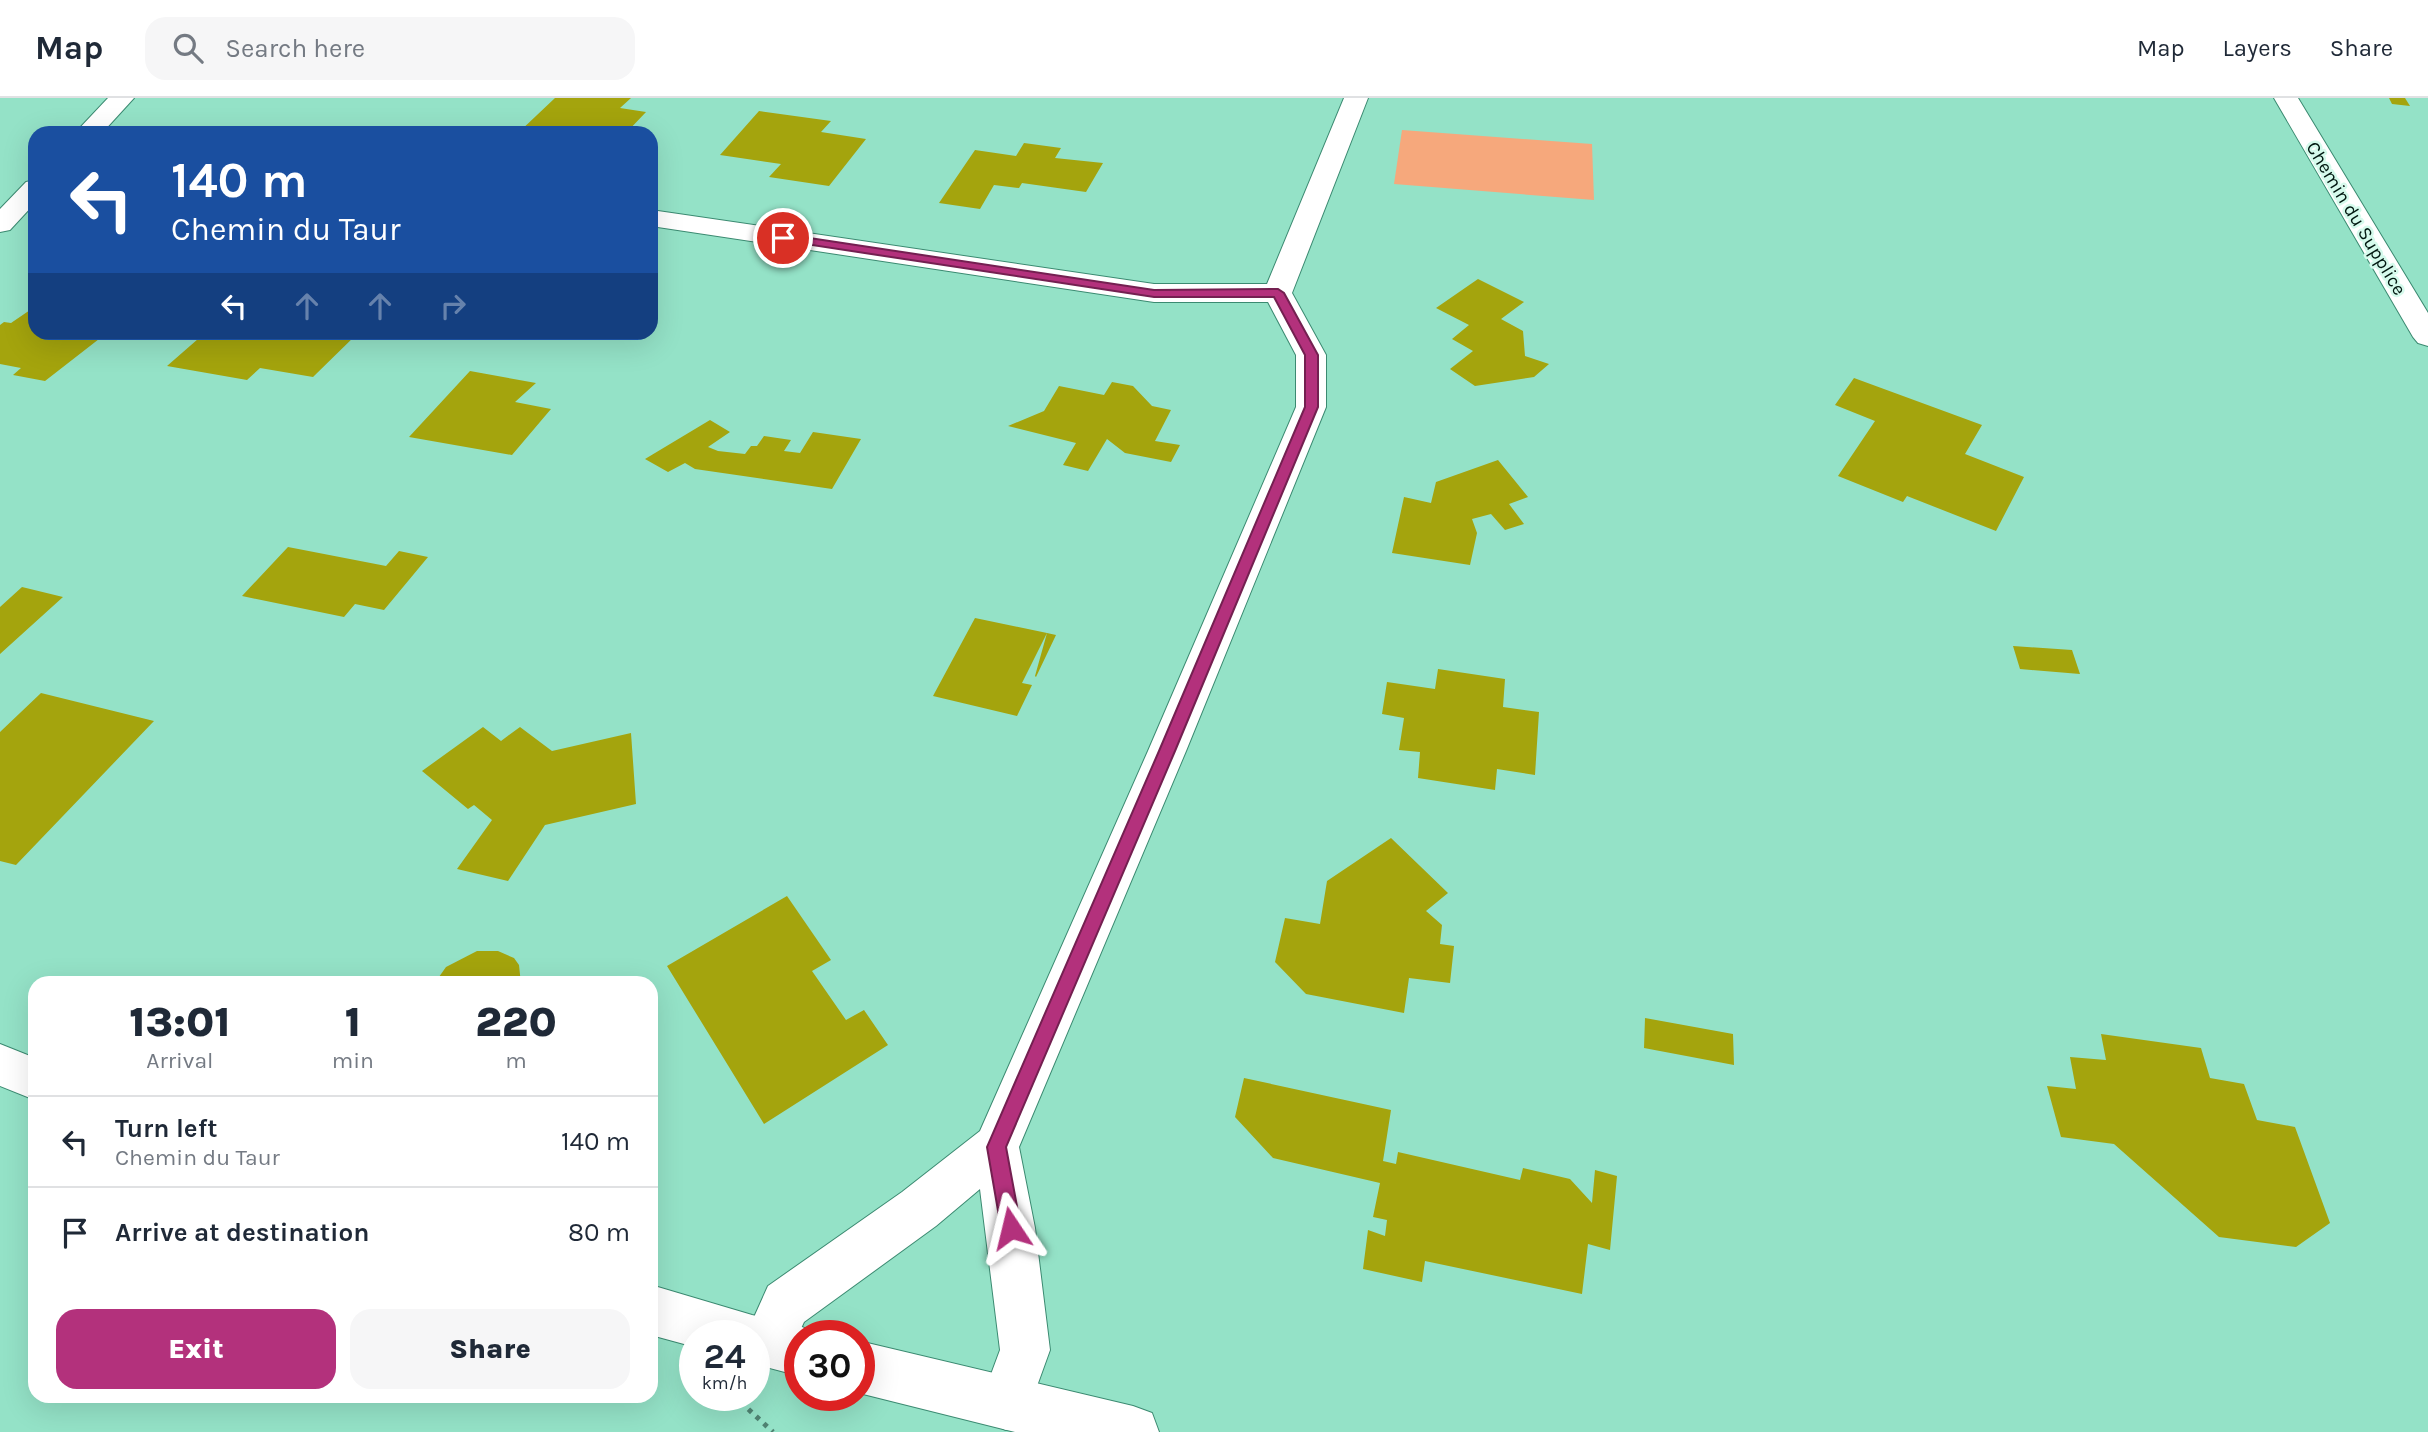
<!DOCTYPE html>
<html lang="en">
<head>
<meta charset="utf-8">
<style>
	:root { --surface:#fff; --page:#f6f6f7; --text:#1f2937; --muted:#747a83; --line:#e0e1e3; --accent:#b3317c }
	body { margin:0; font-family:Karla,sans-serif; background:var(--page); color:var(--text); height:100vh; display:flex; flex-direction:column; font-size:26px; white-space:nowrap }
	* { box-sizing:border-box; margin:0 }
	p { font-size:23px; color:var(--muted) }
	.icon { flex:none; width:38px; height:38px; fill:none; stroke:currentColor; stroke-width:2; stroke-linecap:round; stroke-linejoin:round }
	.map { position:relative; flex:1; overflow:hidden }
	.side { position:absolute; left:28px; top:878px; width:630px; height:427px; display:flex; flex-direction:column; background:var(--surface); border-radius:21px; box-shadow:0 7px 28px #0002 }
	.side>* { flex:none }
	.top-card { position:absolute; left:28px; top:28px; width:630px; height:214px; border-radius:21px; box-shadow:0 7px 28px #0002; background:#1a4fa0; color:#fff; overflow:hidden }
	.speed { position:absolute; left:679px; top:1222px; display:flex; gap:14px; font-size:35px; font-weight:700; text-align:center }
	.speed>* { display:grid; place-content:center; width:91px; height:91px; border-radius:50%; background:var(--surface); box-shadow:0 7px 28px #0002; line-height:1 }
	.speed small { font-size:18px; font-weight:400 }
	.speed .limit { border:10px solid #d22; background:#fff; color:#111 }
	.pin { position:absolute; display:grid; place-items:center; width:60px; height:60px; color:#fff; margin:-30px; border:4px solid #fff; border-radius:50%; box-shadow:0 2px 7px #0007 }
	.me { position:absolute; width:77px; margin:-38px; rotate:350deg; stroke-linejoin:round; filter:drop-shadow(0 0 5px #0008) }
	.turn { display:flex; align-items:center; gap:24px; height:147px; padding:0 28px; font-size:32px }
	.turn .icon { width:91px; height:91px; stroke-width:2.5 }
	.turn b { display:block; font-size:49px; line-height:60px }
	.lanes { display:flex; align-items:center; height:66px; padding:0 28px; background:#0003; justify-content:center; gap:35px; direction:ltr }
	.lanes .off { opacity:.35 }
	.eta { display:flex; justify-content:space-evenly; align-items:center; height:119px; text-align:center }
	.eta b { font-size:42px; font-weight:800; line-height:49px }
	.button { display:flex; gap:14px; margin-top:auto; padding:14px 28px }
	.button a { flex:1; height:80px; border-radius:21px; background:var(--accent); color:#fff; font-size:28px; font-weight:800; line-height:80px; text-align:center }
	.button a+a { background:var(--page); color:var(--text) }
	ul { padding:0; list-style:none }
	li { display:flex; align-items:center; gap:21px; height:91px; padding:0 28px; border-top:2px solid var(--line) }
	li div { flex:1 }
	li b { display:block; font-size:26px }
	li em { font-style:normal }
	header { display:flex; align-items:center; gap:42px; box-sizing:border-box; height:98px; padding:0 35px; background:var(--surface); border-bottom:2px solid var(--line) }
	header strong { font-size:33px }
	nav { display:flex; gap:38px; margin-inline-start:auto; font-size:24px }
	.search { width:490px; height:63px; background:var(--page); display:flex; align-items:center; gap:18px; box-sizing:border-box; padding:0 24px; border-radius:21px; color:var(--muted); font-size:26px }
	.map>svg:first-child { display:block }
	.green { fill:#f6a87c }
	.building { fill:#a4a40d }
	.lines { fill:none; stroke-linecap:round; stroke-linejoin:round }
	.street-casing { stroke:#3b8a71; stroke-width:2 }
	.secondary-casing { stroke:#3b8a71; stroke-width:2 }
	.path { stroke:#4f8372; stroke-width:5; stroke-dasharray:4.5 6; stroke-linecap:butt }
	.street { fill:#fff; fill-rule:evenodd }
	.secondary { fill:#fff; fill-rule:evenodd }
	.route { fill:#b3317c; stroke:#742051; stroke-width:2 }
	.labels { text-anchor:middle; stroke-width:5; stroke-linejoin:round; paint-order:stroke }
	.far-street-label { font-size:19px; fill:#011710; stroke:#d5faec }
</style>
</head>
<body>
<header>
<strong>Map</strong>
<div class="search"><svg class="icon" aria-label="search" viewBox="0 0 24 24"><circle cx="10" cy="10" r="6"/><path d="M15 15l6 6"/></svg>Search here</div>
<nav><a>Map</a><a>Layers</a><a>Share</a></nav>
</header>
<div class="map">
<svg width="2428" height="1334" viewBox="0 0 2428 1334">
	<rect width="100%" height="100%" fill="#94e2c7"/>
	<!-- green -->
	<path class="green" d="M 1402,32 L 1592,46 L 1594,102 L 1394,86 Z"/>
	<!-- building -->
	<path class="building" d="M 555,0 L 631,0 L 620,10 L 646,14 L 626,35 L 518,35 Z
		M 2389,0 L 2405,0 L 2410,8 L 2392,6 Z
		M 759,13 L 831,23 L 821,34 L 866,41 L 829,88 L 769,79 L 781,66 L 720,57 Z
		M 1024,45 L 1061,50 L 1055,60 L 1103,65 L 1086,94 L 1022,85 L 1019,90 L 994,87 L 980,111 L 939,105 L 975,52 L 1016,58 Z
		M 1478,181 L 1524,204 L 1501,221 L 1523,233 L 1525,258 L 1549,266 L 1534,279 L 1475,288 L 1450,271 L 1473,253 L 1452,241 L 1469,227 L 1436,210 Z
		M 35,203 L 35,234 L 108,234 L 45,283 L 13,277 L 21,270 L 0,266 L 0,227 L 4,224 L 11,225 L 33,210 L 28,208 Z
		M 206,234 L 359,234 L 313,279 L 260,270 L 247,282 L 167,268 Z
		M 470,273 L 536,285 L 515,304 L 551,311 L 512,357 L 409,339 Z
		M 1854,280 L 1982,327 L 1965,356 L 2024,379 L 1996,433 L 1907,398 L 1903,404 L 1838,378 L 1875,323 L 1835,307 Z
		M 1112,284 L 1133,288 L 1152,308 L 1171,312 L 1155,343 L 1180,347 L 1171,364 L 1125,355 L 1107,341 L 1088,373 L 1063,367 L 1076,345 L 1008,328 L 1044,313 L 1059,288 L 1104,297 Z
		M 710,322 L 730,334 L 708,349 L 718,353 L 745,356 L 751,348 L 757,348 L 764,338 L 791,342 L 784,353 L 800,355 L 813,334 L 861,341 L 832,391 L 695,371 L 685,365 L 668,374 L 645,361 Z
		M 1498,362 L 1528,399 L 1509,406 L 1524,426 L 1505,432 L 1491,416 L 1472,421 L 1477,435 L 1470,467 L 1392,455 L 1404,399 L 1431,405 L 1436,384 Z
		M 288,449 L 386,468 L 399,453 L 428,459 L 384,512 L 355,506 L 344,519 L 242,498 Z
		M 22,489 L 63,499 L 0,556 L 0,509 Z
		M 975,520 L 1047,535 L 1022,585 L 1032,587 L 1017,618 L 933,598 Z
		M 1047,535 L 1056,537 L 1036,579 L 1035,578 Z
		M 2013,548 L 2072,552 L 2080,576 L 2020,571 Z
		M 1438,571 L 1505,581 L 1503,609 L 1539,614 L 1535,677 L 1497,671 L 1495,692 L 1418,680 L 1420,654 L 1399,652 L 1404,620 L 1382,616 L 1387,584 L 1435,591 Z
		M 41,595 L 154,623 L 16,767 L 0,763 L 0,634 Z
		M 483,629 L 501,643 L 520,629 L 552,653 L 631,635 L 636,706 L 545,727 L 508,783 L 457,771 L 492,722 L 474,707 L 468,711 L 422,673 Z
		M 1391,740 L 1448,795 L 1426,813 L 1442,827 L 1440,846 L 1454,848 L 1450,885 L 1409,880 L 1404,915 L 1306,896 L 1275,864 L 1285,820 L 1320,826 L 1327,783 Z
		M 787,798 L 831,862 L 812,873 L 846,922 L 864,912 L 888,947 L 764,1026 L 667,868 Z
		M 477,853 L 498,853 L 514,860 L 519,867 L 521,886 L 434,886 L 446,869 Z
		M 1645,920 L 1733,936 L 1734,967 L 1644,950 Z
		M 2101,936 L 2201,950 L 2210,980 L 2244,986 L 2257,1022 L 2295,1029 L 2330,1125 L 2296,1149 L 2219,1139 L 2114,1046 L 2061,1039 L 2047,988 L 2076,991 L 2070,959 L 2106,962 Z
		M 1244,980 L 1391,1012 L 1383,1063 L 1396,1066 L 1398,1054 L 1520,1082 L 1523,1070 L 1570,1081 L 1592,1105 L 1595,1072 L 1617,1078 L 1610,1152 L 1588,1146 L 1582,1196 L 1425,1163 L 1422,1184 L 1363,1171 L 1368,1132 L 1385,1138 L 1387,1122 L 1373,1119 L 1380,1085 L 1273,1060 L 1235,1019 Z"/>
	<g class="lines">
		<!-- street casing -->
		<g class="street-casing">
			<path id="street" d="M 108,0 L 134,0 L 102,35 L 75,35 Z
				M 1344,0 L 1368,0 L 1292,195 L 1326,257 L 1326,309 L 1186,653 L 1019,1049 L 1035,1130 L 1050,1252 L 1024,1324 L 1006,1332 L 988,1324 L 980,1306 L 1000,1252 L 980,1091 L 936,1128 L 804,1224 L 786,1263 L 768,1270 L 754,1265 L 754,1237 L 746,1237 L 768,1188 L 902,1094 L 980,1033 L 1148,653 L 1296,309 L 1296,257 L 1268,204 L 1154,204 L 651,128 L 651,112 L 1154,186 L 1267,186 Z
				M 2274,0 L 2298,0 L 2428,215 L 2428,248 L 2418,245 L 2413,239 Z
				M 35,82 L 35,105 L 10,132 L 0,134 L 0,111 L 26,84 Z"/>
		</g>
		<!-- secondary casing -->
		<g class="secondary-casing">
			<path id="secondary" d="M 0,946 L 35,960 L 35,1002 L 0,988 Z
				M 651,1187 L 752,1217 L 800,1228 L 819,1237 L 800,1237 L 800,1278 L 754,1266 L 754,1237 L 695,1237 L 695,1249 L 651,1237 Z
				M 859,1243 L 1133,1308 L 1152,1315 L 1159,1334 L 1015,1334 L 859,1295 Z"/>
		</g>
		<!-- path -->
		<path class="path" d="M 733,1297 L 773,1334"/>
		<!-- street -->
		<use href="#street" class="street"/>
		<!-- secondary -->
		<use href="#secondary" class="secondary"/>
	</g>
	<!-- route -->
	<path class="route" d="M 783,136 L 1154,192 L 1278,191 L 1284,195 L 1318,257 L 1318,309 L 1175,653 L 1006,1049 L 1021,1130 L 1018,1137 L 1011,1140 L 1004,1137 L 1001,1130 L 987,1049 L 1159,653 L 1305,309 L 1305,257 L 1274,199 L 1154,199 L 779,142 L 779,137 Z"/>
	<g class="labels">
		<!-- far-street labels -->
		<g class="far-street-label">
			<text transform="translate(2357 120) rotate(59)" y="7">Chemin du Supplice</text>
		</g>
	</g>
</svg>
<div class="speed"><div>24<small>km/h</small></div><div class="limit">30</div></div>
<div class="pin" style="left:783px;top:140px;background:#d93025"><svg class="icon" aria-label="arrive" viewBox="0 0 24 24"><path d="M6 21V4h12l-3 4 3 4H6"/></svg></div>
<svg class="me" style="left:1011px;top:1130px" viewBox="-20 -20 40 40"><path d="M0-17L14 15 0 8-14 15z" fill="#b3317c" stroke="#fff" stroke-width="4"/></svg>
<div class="top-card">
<div class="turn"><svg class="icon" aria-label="left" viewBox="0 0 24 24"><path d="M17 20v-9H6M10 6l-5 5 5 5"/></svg><div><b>140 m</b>Chemin du Taur</div></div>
<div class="lanes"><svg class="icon" aria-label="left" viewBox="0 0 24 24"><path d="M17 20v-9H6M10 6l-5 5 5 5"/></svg><svg class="icon off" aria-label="ahead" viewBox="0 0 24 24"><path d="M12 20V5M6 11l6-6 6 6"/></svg><svg class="icon off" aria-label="ahead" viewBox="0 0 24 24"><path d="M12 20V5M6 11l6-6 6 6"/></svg><svg class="icon off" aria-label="right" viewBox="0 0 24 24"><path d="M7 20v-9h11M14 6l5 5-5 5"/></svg></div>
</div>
<section class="side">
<div class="eta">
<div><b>13:01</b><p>Arrival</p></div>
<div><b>1</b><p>min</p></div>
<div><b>220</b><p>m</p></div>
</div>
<ul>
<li><svg class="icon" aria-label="left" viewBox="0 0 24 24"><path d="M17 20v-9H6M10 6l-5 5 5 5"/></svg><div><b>Turn left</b><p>Chemin du Taur</p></div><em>140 m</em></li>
<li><svg class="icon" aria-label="arrive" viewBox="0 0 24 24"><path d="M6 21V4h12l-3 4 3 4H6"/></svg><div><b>Arrive at destination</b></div><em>80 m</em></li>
</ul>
<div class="button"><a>Exit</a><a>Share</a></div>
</section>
</div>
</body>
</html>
